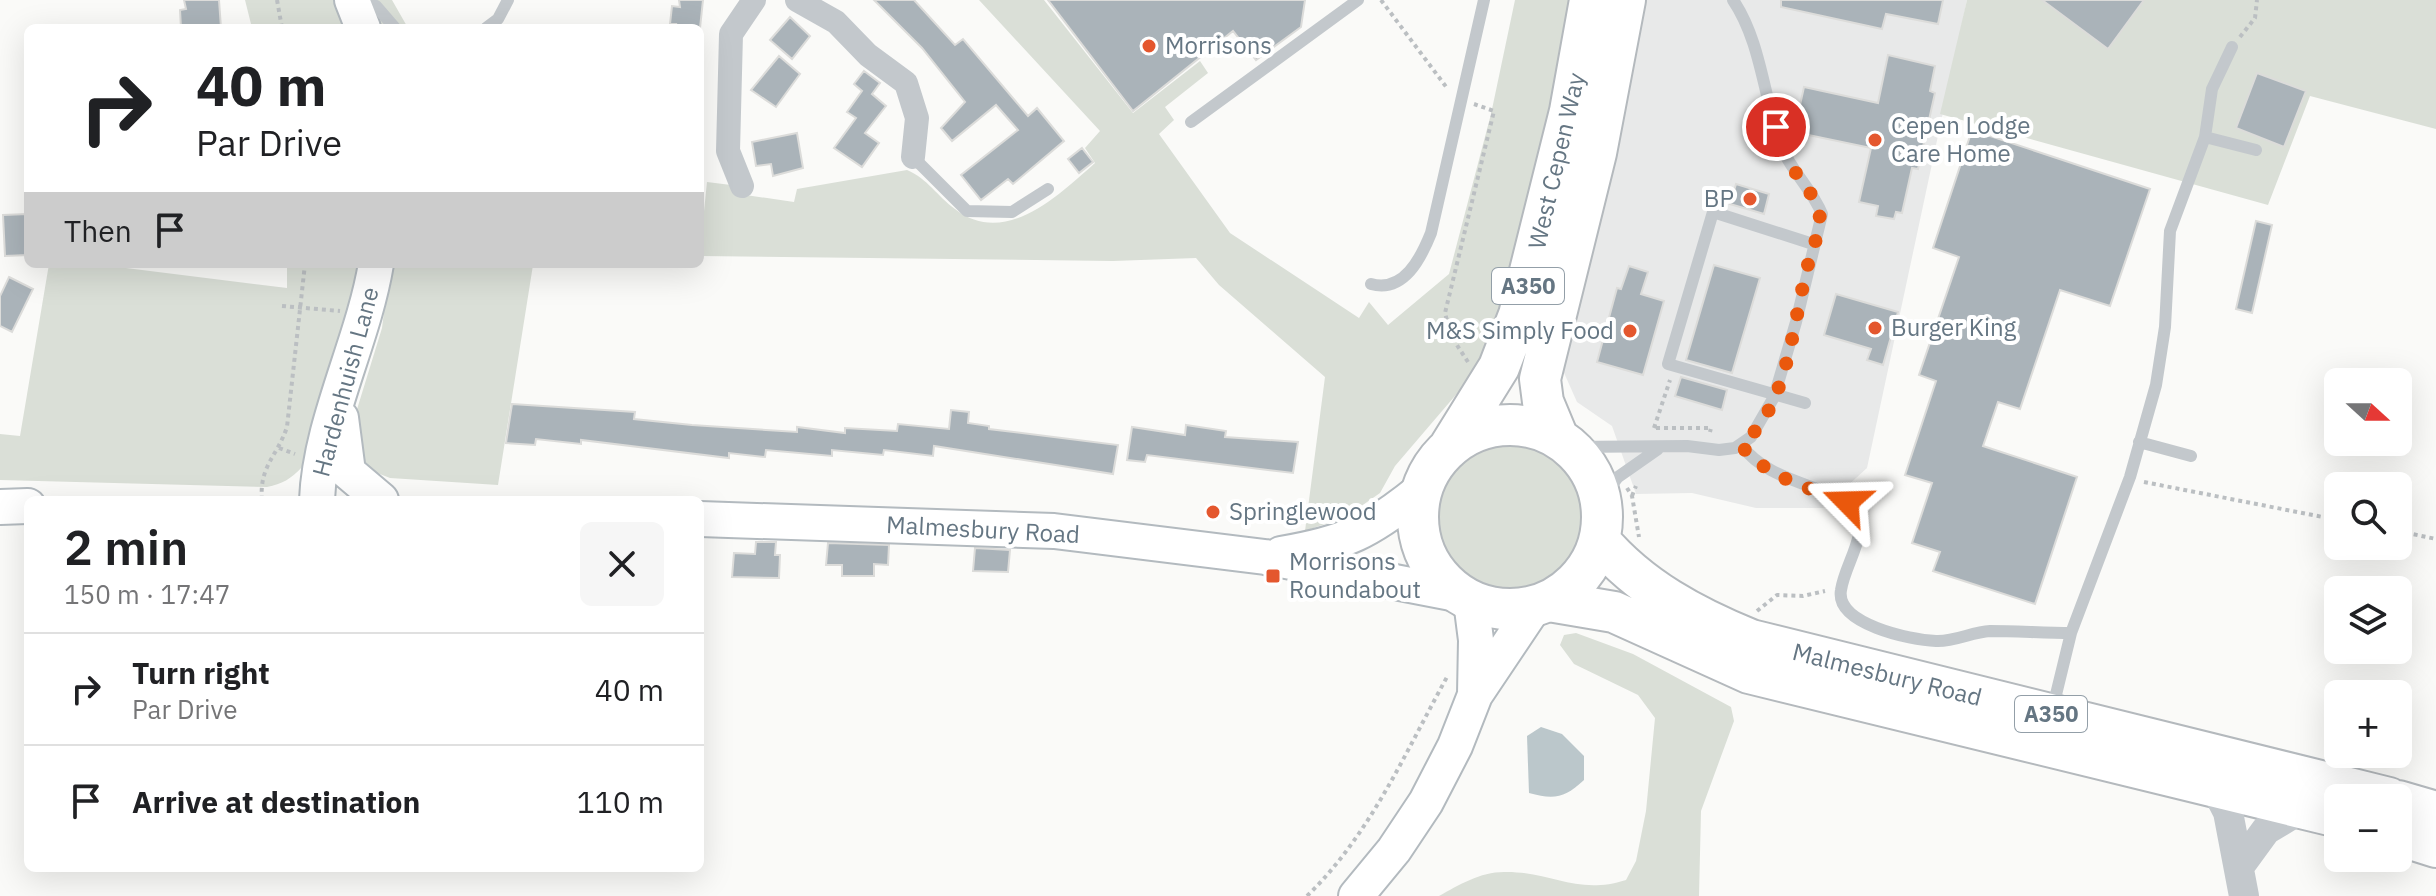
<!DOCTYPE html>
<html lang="en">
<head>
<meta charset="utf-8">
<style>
	:root { --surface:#fff; --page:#f6f6f6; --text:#202124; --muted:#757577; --line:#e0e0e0 }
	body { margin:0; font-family:"IBM Plex Sans",sans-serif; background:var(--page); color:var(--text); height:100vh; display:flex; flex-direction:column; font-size:30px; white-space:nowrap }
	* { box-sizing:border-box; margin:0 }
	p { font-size:26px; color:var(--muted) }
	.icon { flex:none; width:44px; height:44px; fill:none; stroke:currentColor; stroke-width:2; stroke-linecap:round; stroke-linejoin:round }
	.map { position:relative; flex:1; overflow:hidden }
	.side { position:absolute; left:24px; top:496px; width:680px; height:376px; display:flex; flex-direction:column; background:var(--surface); border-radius:12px; box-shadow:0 8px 32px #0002 }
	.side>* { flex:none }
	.hud { position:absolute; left:24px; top:24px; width:680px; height:244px; border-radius:12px; box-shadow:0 8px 32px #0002; background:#fff; color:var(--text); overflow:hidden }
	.needle { width:52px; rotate:111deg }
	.fabs { position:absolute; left:2324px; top:368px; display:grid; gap:16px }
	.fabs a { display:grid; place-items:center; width:88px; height:88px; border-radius:12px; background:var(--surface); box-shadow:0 8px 32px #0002; font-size:40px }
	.pin { position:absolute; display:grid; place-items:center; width:68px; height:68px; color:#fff; margin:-34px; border:4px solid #fff; border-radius:50%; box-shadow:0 2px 8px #0007 }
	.me { position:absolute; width:88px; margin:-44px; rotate:292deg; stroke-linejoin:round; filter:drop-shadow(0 0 6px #0008) }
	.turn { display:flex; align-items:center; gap:28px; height:168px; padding:0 40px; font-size:36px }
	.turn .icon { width:104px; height:104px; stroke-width:2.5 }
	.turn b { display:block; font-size:56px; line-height:68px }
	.then { display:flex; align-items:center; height:76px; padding:0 40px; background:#0003; gap:16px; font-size:30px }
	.round { display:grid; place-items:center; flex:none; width:84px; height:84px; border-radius:12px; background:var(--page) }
	.summary { display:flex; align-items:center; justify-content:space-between; height:136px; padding:0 40px }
	h1 { font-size:48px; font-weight:600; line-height:60px }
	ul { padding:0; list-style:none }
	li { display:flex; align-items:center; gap:24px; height:112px; padding:0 40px; border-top:2px solid var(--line) }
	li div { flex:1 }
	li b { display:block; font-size:30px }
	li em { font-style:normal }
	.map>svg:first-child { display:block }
	.built { fill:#e8e9e9 }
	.green { fill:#dadfd7 }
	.water { fill:#bbc7cb }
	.building { fill:#aab3b9; stroke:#dcdcda; stroke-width:2 }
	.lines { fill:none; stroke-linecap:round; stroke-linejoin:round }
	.secondary-casing { stroke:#b3babf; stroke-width:38 }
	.trunk-casing { stroke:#b4b9bd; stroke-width:44 }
	.path { stroke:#bbbfc2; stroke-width:4; stroke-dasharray:4 4; stroke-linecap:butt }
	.service { stroke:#c3c8cc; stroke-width:12 }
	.minor { stroke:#c3c8cc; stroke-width:24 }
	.tertiary { stroke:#c3c8cc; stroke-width:30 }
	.secondary { stroke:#fff; stroke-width:34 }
	.trunk { stroke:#fff; stroke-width:40 }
	.route { stroke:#ea580c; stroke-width:14; stroke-dasharray:0 25.2 }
	.poi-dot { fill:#e4572e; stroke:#fff; stroke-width:3 }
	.labels { text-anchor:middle; stroke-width:8; stroke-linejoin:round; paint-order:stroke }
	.shield { fill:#fff; stroke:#939fa8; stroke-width:2 }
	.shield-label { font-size:22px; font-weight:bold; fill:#657683 }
	.poi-label { font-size:24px; fill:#657683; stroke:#fff; text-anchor:start }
	.street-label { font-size:24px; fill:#657683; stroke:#fff }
</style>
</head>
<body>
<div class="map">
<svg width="2436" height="896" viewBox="0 0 2436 896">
	<rect width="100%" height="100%" fill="#fafaf8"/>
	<!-- built -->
	<path class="built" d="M 1635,0 L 1967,0 L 1867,468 L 1823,508 L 1756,508 L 1692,493 L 1636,494 L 1612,426 L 1577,402 L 1553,348 Z"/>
	<!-- green -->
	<path class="green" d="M 245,0 L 335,0 L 348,28 L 252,28 Z
		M 361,0 L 392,0 L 408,28 L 373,28 Z
		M 979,0 L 1044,0 L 1133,113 L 1200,61 L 1208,73 L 1165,107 L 1174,120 L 1159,134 L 1230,233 L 1359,318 L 1369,302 L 1388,325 L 1449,274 L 1491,114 L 1515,0 L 1575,0 L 1509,303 L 1478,369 L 1395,466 L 1380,493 L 1347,516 L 1305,531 L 1325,377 L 1219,285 L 1196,258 L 1113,261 L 700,256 L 700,221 L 703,221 L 707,182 L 731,185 L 739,194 L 794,202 L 797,189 L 907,170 C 928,179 937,196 955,209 C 1005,248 1059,195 1095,163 L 1085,148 L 1100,131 Z
		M 1967,0 L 2436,0 L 2436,129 L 2310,96 L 2268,205 L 1940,114 Z
		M 49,264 L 94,264 L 287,288 L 287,264 L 366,264 L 302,467 C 291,479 282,484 267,487 L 0,480 L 0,434 L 20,436 Z
		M 390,264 L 533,265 L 498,485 L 390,478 L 362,467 L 350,432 L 382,328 Z
		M1433 519a75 75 0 1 1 150 0a75 75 0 1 1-150 0Z
		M 1576,633 L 1633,654 L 1731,707 L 1734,721 L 1701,811 L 1699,896 L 1439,896 C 1459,885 1480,872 1504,872 C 1551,871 1576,896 1626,880 L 1636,861 L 1646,811 L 1655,718 L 1638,695 L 1574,664 L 1560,645 L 1564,635 Z"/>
	<!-- water -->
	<path class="water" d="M 1541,727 L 1562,734 L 1584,756 L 1584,780 C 1565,798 1554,800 1529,793 L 1527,736 Z"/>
	<!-- building -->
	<path class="building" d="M 184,0 L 219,0 L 221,28 L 181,28 L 180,10 L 186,9 Z
		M 679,0 L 703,0 L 700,28 L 675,28 L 676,24 L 670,24 L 672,6 L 680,7 Z
		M 874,0 L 914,0 L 955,45 L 963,39 L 1028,116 L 1037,108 L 1064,141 L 1013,184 L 1008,179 L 981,200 L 961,175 L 1018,130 L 996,105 L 952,141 L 941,128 L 965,102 L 922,48 Z
		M 1048,0 L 1305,0 L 1301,27 L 1256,60 L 1233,31 L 1133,111 Z
		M 1781,0 L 1943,0 L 1938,24 L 1886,14 L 1882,29 L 1781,7 Z
		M 2042,0 L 2144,0 L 2108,49 Z
		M 790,17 L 810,36 L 792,59 L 770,40 Z
		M 1888,55 L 1935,66 L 1930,91 L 1935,93 L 1918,169 L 1912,168 L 1902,213 L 1896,212 L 1894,219 L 1876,216 L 1878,206 L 1859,202 L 1871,148 L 1794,132 L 1804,87 L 1878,103 Z
		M 779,56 L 800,74 L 776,107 L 751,90 Z
		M 864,71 L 880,83 L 872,94 L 886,106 L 865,133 L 879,143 L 862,167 L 834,148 L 856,118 L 847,112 L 862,91 L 854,84 Z
		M 2257,73 L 2306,91 L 2284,147 L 2236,128 Z
		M 1972,130 L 2150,189 L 2110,306 L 2060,290 L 2020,409 L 1998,402 L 1983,446 L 2077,477 L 2035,604 L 1933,571 L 1940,552 L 1912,543 L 1932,483 L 1905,475 L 1936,381 L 1919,375 L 1959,257 L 1933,248 Z
		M 797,133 L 803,168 L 773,176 L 771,164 L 756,166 L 752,142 Z
		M 1082,148 L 1093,162 L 1079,173 L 1068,159 Z
		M 1736,184 L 1769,194 L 1764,214 L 1730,204 Z
		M 28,214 L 28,255 L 5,256 L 3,215 Z
		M 2256,221 L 2272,225 L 2252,313 L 2236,309 Z
		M 1714,265 L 1760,278 L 1732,373 L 1686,360 Z
		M 1629,266 L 1648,272 L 1641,294 L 1664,301 L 1643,375 L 1597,362 L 1617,288 L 1621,289 Z
		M 9,277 L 33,289 L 12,332 L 0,326 L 0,296 Z
		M 1836,294 L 1898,312 L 1883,365 L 1867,360 L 1871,349 L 1824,335 Z
		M 1681,377 L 1727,390 L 1722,410 L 1675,396 Z
		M 512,404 L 635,412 L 634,419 L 692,425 L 797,432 L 797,427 L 845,433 L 845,428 L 897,431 L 898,424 L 949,429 L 951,410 L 969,412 L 968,423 L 989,426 L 989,429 L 1118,445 L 1113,474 L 934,446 L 933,456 L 884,450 L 883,455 L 832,450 L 832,456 L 766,450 L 765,457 L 729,453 L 729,458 L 581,440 L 581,444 L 536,439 L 535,445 L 506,443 Z
		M 1186,425 L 1226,431 L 1225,437 L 1298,442 L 1293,473 L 1147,455 L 1145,462 L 1127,460 L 1132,427 L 1185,435 Z
		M 756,542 L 776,542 L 775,555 L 780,555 L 779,578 L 732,577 L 734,553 L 755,554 Z
		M 828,543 L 889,545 L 888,565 L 874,564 L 874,576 L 842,576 L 842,565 L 826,565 Z
		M 975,548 L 1010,550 L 1008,572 L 973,571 Z"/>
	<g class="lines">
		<!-- secondary casing -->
		<g class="secondary-casing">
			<path id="secondary" d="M 352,0 L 363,28
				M 341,418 L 348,472 L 381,500
				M 317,500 C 320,422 363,342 376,264
				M 0,507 L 28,506
				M 700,519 L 1054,531 L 1265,557 L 1462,595
				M 1281,554 C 1346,543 1369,532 1421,490
				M 1471,601 L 1476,640 L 1475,694
				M 1356,896 L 1394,850 L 1426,802 L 1455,746 L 1475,695 L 1534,607"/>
		</g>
		<!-- trunk casing -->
		<g class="trunk-casing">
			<path id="trunk" d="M1418 517a92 92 0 1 1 184 0a92 92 0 1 1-184 0Z
				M 1558,438 L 1543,402 L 1540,379 L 1596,153 L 1625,0
				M 1450,446 L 1499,367 L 1519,315 L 1570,111 L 1590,0
				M 1600,541 C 1640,588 1694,617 1751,640 L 2389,798
				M 1549,601 L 1614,612 L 1749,673 L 2338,817
				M 2398,801 L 2436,812
				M 2398,835 L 2436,847"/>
		</g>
		<!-- path -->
		<path class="path" d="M 277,0 L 282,28
			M 1381,0 L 1447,88
			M 2240,37 L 2255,18 L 2257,0
			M 282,306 L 340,311
			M 1468,362 L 1451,336 L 1445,313 L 1494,111 L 1474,104
			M 1654,428 L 1670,380
			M 1656,428 L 1711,428 L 1710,432
			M 279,448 L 295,454
			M 2144,482 L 2338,520
			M 1627,488 L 1632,496 L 1639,537
			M 1632,496 L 1636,486
			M 262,500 C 259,466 277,457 287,427 L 305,264
			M 2398,531 L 2436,539
			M 1757,611 L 1777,595 L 1803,596 L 1825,591
			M 1307,896 C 1370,835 1405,753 1447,677"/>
		<!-- service -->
		<path class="service" d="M 356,2 L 376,6 L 395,28
			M 486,28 L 498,19 L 508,0
			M 1191,122 L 1358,0
			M 2205,137 L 2256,150
			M 913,157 L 967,211 L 1012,212 L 1048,189
			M 1371,284 C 1404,293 1421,258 1431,233 L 1484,0
			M 1805,403 L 1668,364 L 1713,212 L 1813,244
			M 2139,442 L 2191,456
			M 1741,445 C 1770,483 1818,482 1855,508 C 1870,533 1845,563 1841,590 C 1835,624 1910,640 1936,641 C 1954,642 1972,632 1990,631 C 2017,631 2044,633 2071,633
			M 1571,447 L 1687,446 L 1719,450 L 1735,448 L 1751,437 L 1774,397 L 1796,322 L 1822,214 C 1812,189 1791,171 1781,146 C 1764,99 1761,41 1733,0
			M 1600,501 L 1618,477 L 1658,449
			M 2052,711 L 2071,633 L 2130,477 L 2156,385 L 2165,327 L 2170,231 L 2205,137 L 2212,89 L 2232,47"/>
		<!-- minor -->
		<path class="minor" d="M 797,0 L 836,22 L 868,55 L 906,83 L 917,118 L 913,157
			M 742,186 L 728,151 L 731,34 L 754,0"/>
		<!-- tertiary -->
		<path class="tertiary" d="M 2214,785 L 2228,812 L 2244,896
			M 2239,867 L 2266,830 L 2304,807"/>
		<!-- secondary -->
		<use href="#secondary" class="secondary"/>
		<!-- trunk -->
		<use href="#trunk" class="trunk"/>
	</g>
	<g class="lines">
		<!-- route -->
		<path class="route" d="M 1776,127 C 1779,137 1781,148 1786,157 C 1800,184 1823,198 1820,230 C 1791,293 1798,399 1741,445 C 1766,478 1810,488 1847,502"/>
	</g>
	<!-- markers -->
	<g class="poi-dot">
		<circle cx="1149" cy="46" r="8"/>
		<circle cx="1875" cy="140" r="8"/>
		<circle cx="1750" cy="199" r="8"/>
		<circle cx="1875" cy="328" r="8"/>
		<circle cx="1630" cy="331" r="8"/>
		<circle cx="1213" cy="512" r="8"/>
		<rect x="1265" y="568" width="16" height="16" rx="4"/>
	</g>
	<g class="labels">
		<!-- shield labels -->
		<g class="shield">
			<rect x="1492" y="268" width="72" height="36" rx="6"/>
			<rect x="2015" y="696" width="72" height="36" rx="6"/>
		</g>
		<g class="shield-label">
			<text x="1528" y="294">A350</text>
			<text x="2051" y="722">A350</text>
		</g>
		<!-- poi labels -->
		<g class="poi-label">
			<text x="1165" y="54">Morrisons</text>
			<text x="1891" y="134">Cepen Lodge<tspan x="1891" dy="28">Care Home</tspan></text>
			<text x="1734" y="207" text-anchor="end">BP</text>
			<text x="1891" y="336">Burger King</text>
			<text x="1614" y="339" text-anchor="end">M&amp;S Simply Food</text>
			<text x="1229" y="520">Springlewood</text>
			<text x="1289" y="570">Morrisons<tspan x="1289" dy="28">Roundabout</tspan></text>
		</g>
		<!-- street labels -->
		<g class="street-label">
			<text transform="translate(1557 161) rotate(-77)" y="8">West Cepen Way</text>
			<text transform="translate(346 382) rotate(-75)" y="8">Hardenhuish Lane</text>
			<text transform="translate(983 530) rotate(3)" y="8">Malmesbury Road</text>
			<text transform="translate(1887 675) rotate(14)" y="8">Malmesbury Road</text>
		</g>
	</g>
</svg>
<div class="fabs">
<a><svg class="needle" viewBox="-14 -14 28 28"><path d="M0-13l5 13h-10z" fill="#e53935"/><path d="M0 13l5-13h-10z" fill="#757577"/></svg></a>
<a><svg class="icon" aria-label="search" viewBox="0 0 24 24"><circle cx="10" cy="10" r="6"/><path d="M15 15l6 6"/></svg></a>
<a><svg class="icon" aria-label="layers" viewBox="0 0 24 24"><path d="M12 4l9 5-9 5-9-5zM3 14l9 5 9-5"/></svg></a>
<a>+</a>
<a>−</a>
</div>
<div class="pin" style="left:1776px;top:127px;background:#d93025"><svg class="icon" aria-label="arrive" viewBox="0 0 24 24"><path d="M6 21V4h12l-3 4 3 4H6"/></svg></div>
<svg class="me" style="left:1847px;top:502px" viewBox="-20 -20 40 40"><path d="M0-17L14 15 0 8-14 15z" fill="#ea580c" stroke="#fff" stroke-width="4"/></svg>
<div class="hud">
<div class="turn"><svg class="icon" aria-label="right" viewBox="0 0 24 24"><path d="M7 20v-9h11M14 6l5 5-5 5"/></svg><div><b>40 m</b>Par Drive</div></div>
<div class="then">Then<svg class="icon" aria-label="arrive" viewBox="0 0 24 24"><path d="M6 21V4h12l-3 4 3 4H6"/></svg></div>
</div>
<section class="side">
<div class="summary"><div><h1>2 min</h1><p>150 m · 17:47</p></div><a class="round"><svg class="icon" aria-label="close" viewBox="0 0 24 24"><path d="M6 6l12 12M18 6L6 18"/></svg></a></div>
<ul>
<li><svg class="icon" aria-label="right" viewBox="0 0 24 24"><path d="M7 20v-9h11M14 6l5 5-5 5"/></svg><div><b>Turn right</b><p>Par Drive</p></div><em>40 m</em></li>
<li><svg class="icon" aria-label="arrive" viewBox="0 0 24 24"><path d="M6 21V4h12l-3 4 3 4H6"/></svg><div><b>Arrive at destination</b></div><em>110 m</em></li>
</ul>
</section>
</div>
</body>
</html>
